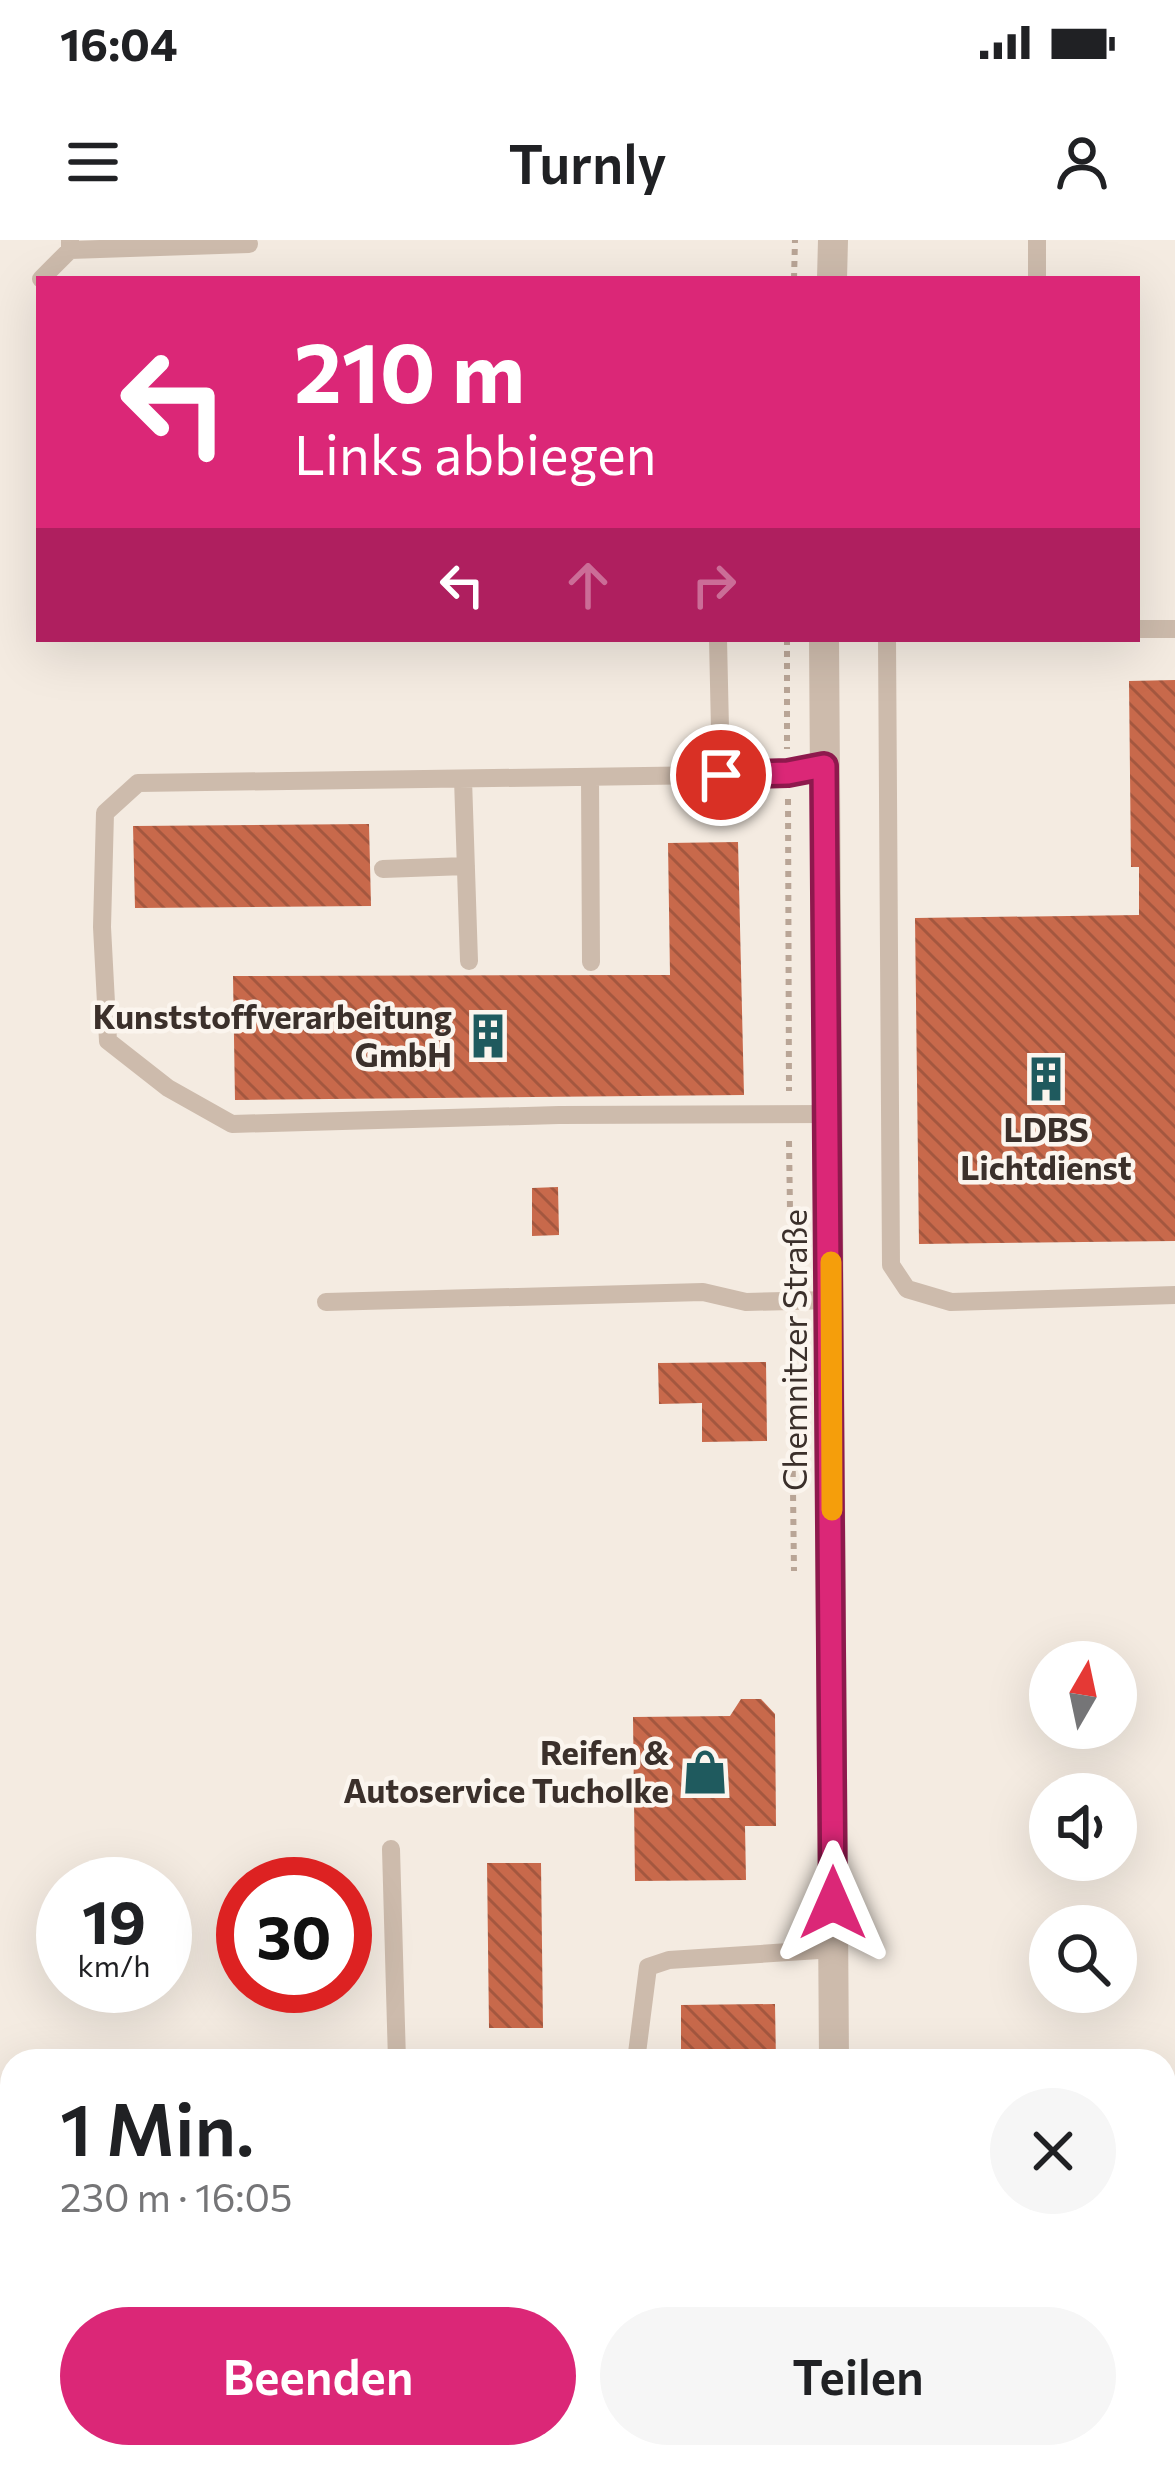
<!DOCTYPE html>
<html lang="de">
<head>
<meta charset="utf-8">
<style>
	:root { --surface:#fff; --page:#f6f6f6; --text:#202124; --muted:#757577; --accent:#db2777 }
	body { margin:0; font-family:Commissioner,sans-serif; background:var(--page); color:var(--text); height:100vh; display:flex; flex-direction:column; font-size:45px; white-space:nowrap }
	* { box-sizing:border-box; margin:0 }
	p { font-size:39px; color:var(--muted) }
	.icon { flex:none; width:66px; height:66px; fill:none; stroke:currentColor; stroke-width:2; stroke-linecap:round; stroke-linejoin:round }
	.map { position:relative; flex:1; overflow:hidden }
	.sheet { position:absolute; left:0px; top:1809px; width:1176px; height:420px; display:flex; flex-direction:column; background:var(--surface); border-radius:36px 36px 0 0; box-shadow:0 12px 48px #0002 }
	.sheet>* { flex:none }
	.top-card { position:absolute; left:36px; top:36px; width:1104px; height:366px; border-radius:0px; box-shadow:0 12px 48px #0002; background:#db2777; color:#fff; overflow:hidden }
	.needle { width:78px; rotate:9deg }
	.controls { position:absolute; left:1029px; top:1401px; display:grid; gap:24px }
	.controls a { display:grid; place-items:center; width:108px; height:108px; border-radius:50%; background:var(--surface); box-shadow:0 12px 48px #0002; font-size:60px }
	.speed { position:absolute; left:36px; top:1617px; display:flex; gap:24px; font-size:60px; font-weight:700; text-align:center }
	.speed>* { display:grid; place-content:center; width:156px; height:156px; border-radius:50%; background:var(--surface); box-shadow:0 12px 48px #0002; line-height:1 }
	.speed small { font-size:30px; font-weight:400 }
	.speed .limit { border:18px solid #d22; background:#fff; color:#111 }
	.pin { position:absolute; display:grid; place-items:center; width:102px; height:102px; color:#fff; margin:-51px; border:6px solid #fff; border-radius:50%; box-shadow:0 3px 12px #0007 }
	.me { position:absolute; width:132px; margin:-66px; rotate:0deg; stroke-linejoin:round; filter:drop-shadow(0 0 9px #0008) }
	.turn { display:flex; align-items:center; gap:42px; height:252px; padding:0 60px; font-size:54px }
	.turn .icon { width:156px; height:156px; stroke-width:2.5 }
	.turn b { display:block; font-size:84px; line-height:102px }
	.lanes { display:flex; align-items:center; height:114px; padding:0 60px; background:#0003; justify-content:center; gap:60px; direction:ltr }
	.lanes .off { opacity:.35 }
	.round { display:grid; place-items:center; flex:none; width:126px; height:126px; border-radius:63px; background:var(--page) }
	.overview { display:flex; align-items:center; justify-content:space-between; height:204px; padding:0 60px }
	h1 { font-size:72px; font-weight:600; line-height:90px }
	.action { display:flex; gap:24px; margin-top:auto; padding:24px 60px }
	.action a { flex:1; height:138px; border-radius:72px; background:var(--accent); color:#fff; font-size:48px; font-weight:600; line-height:138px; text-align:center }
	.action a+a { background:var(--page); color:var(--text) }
	.status { display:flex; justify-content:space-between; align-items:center; height:84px; padding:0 60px; background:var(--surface); direction:ltr }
	.status svg { height:33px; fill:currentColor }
	header { display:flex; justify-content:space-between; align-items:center; height:156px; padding:0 60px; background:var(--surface); font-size:54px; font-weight:600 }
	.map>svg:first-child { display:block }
	.building { fill:url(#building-back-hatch) }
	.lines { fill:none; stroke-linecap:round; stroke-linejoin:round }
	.path { stroke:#b9a596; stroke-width:6; stroke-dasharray:6 6; stroke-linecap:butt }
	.service { stroke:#cdbbac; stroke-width:18 }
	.minor { stroke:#cdbbac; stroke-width:30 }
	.route-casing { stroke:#8e194d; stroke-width:30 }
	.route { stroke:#db2777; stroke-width:21 }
	.slow { stroke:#f59e0b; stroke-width:21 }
	.labels { text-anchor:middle; stroke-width:9; stroke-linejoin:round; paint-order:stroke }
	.poi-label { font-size:33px; font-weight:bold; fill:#3b302b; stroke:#fbf5ee; text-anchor:end }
	.street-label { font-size:33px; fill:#3b302b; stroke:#fbf5ee }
</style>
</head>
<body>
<div class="status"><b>16:04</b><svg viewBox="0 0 49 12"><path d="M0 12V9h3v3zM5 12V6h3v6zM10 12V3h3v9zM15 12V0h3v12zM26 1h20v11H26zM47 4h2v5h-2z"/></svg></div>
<header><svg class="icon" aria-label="menu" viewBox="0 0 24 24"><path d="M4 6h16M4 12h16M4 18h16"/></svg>Turnly<svg class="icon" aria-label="person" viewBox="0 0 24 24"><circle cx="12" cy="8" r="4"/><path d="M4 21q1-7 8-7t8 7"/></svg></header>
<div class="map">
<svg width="1175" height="2229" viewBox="0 0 1175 2229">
	<defs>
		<pattern id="building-back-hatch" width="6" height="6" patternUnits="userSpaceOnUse" patternTransform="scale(3)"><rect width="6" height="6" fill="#c8694b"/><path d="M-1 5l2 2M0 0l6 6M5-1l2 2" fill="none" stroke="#a4573f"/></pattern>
	</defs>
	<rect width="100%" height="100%" fill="#f4ebe1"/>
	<!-- building -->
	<path class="building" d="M 1175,440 L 1175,1001 L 919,1004 L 915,678 L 1139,675 L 1139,627 L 1131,627 L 1129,441 Z
		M 369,584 L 371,666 L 135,668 L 133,586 Z
		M 738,602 L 744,855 L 235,860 L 233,736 L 670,735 L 668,603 Z
		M 558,947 L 559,995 L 532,996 L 532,948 Z
		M 766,1122 L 767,1201 L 702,1202 L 702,1163 L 659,1164 L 658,1123 Z
		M 741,1459 L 761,1459 L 775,1474 L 776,1586 L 745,1586 L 746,1640 L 635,1641 L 633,1477 L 730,1476 Z
		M 487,1623 L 541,1623 L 543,1788 L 489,1788 Z
		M 775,1764 L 776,1821 L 681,1821 L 681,1765 Z
		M 16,2217 L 103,2217 L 101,2229 L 14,2229 Z"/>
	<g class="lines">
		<!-- path -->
		<path class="path" d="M 794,39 L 795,0
			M 787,399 L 787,509
			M 788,559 L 789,851
			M 789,901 L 791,1037
			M 791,1087 L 794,1331"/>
		<!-- service -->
		<path class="service" d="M 70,0 L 70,10 L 249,4
			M 41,39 L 70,10
			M 1037,39 L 1037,0
			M 1137,389 L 1175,389
			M 718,399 L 721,534
			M 887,399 L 891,1025 L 907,1049 L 951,1062 L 1175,1055
			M 824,526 L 788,534 L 138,543 L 105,573 L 102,687 L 108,801 L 168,848 L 232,884 L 559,875 L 830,874
			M 590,537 L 591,722
			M 463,539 L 469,721
			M 383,629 L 466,626
			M 326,1062 L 703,1052 L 746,1062 L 831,1060
			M 391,1609 L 397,1821
			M 636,1821 L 648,1727 L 669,1720 L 834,1709
			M 662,2229 L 662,2217"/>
		<!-- minor -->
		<path class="minor" d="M 832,39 L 833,0
			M 824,399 L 834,1821
			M 0,1909 L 12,1913
			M 840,2217 L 840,2229"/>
	</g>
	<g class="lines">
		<!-- route casing -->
		<g class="route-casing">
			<path id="route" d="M 721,535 L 788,533 L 824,526 L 833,1663"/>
		</g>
		<!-- route -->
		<use href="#route" class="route"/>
		<!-- slow -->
		<path class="slow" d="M 831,1022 L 832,1270"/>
	</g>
	<!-- icons -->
	<defs>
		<g id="building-bare" transform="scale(3.6)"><path d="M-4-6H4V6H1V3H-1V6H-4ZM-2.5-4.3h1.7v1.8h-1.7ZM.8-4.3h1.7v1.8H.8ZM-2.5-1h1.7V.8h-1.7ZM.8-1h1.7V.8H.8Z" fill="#1f5a5e" stroke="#fbf5ee" stroke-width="2.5" paint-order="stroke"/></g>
		<g id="shop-bare" transform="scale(3.6)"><path d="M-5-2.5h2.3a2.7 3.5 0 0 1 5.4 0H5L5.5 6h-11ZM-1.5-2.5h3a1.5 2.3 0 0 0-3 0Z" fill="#1f5a5e" stroke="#fbf5ee" stroke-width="2.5" paint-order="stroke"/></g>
	</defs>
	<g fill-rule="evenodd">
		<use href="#building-bare" x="488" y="796"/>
		<use href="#building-bare" x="1046" y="839"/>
		<use href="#shop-bare" x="705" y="1532"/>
	</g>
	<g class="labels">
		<!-- poi labels -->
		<g class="poi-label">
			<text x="452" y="789">Kunststoffverarbeitung<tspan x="452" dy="38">GmbH</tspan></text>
			<text x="1046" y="902" text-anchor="middle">LDBS<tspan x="1046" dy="38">Lichtdienst</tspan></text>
			<text x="669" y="1525">Reifen &amp;<tspan x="669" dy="38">Autoservice Tucholke</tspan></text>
		</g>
		<!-- street labels -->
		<g class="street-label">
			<text transform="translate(795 1110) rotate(-90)" y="12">Chemnitzer Straße</text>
		</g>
	</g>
</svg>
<div class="controls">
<a><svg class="needle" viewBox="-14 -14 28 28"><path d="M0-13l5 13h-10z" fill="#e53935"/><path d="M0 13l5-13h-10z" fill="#757577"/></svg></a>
<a><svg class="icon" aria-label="sound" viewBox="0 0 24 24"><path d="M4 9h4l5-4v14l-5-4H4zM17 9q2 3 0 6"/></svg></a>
<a><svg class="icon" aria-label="search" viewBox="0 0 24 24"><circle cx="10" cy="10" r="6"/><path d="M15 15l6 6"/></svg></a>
</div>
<div class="speed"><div>19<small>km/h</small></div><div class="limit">30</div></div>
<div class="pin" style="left:721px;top:535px;background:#d93025"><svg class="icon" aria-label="arrive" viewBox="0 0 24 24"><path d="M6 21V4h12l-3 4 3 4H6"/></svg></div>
<svg class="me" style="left:833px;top:1663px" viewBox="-20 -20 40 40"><path d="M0-17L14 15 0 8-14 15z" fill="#db2777" stroke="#fff" stroke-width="4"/></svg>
<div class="top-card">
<div class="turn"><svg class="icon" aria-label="left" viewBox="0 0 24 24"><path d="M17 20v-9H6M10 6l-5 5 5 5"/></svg><div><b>210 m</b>Links abbiegen</div></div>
<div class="lanes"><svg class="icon" aria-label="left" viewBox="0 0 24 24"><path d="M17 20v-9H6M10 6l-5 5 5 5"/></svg><svg class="icon off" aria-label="ahead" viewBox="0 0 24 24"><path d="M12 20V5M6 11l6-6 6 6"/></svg><svg class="icon off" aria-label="right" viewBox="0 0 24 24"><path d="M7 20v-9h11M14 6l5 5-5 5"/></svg></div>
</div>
<section class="sheet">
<div class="overview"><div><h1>1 Min.</h1><p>230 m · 16:05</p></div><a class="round"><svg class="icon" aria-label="close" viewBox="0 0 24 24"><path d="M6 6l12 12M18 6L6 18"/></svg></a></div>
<div class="action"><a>Beenden</a><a>Teilen</a></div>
</section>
</div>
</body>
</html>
